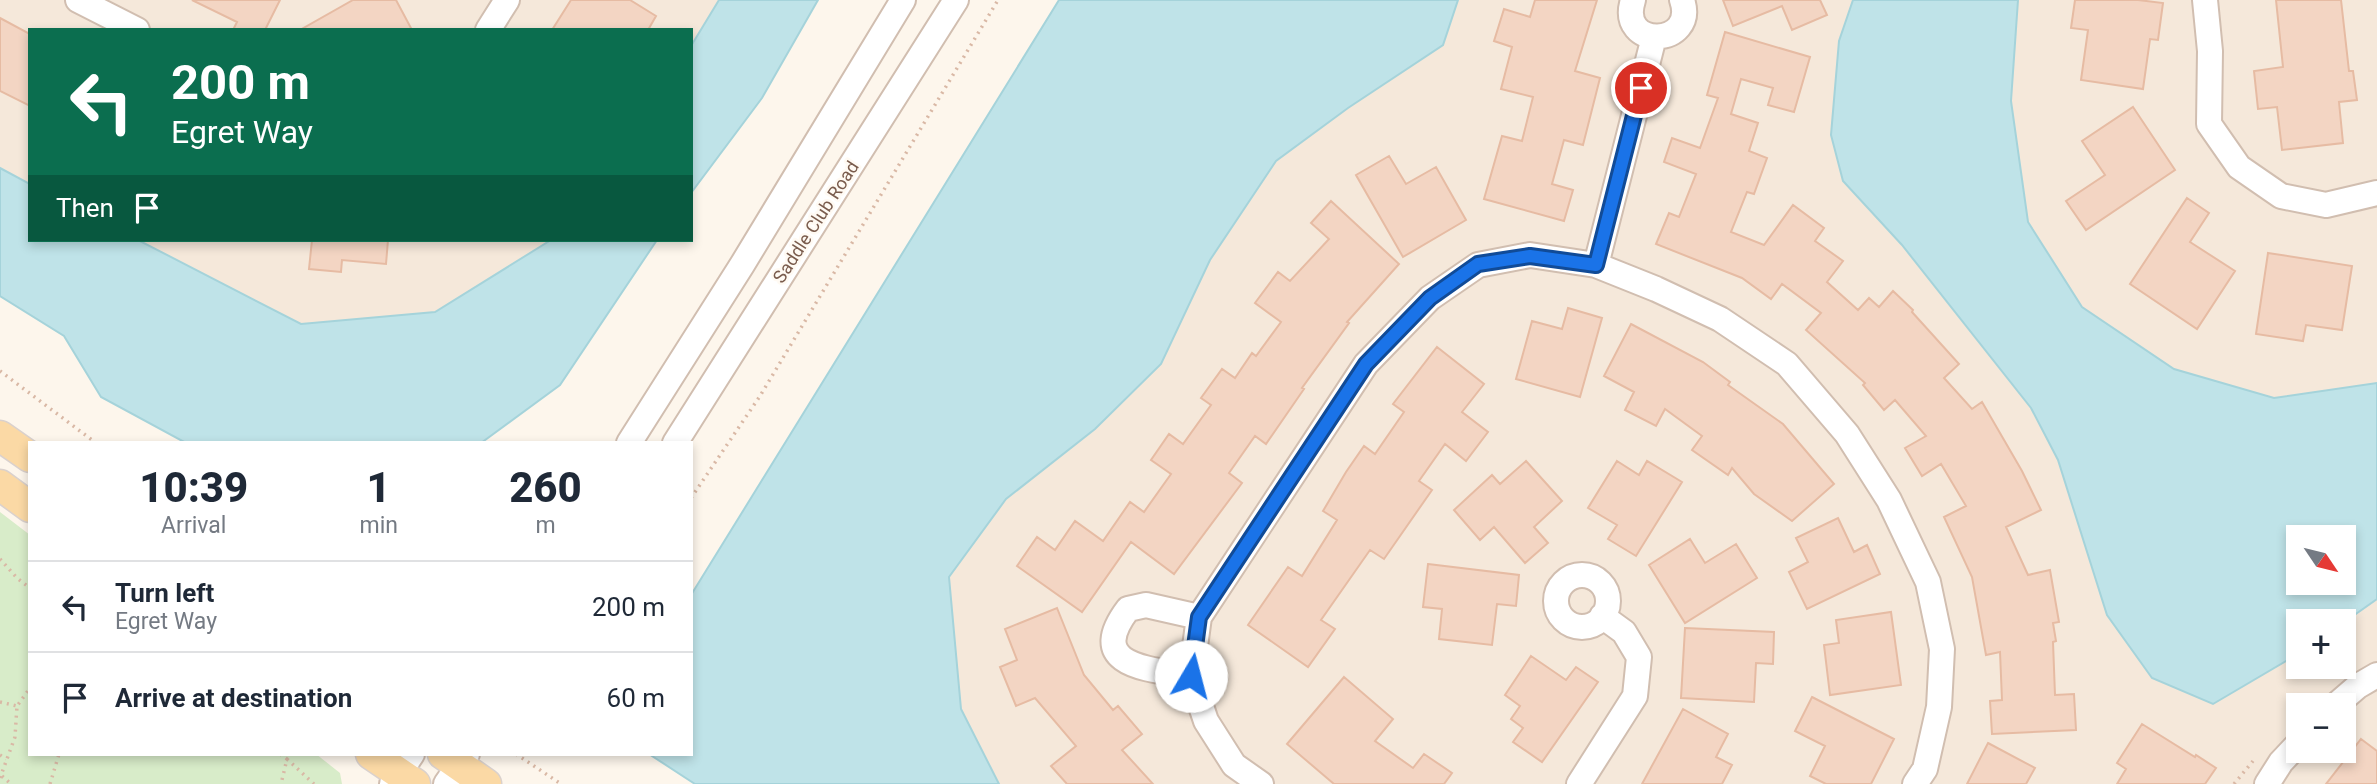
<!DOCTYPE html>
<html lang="en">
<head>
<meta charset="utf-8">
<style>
	:root { --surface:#fff; --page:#f6f6f7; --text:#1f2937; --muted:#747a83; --line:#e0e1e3 }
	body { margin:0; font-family:Roboto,sans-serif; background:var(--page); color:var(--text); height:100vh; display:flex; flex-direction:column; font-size:26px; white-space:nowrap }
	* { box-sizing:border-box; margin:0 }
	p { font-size:23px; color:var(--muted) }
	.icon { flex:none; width:38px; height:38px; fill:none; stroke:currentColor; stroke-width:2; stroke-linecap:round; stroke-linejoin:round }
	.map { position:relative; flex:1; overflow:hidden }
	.details { position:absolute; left:28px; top:441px; width:665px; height:315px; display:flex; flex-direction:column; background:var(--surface); border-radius:0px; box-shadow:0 4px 10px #0003 }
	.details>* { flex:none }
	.banner { position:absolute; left:28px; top:28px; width:665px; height:214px; border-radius:0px; box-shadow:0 4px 10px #0003; background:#0b6e4f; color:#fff; overflow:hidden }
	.needle { width:46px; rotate:125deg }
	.fabs { position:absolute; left:2286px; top:525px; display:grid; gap:14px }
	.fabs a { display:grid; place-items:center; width:70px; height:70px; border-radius:0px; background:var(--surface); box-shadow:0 4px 10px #0003; font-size:35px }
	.pin { position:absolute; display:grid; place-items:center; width:60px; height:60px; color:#fff; margin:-30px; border:4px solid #fff; border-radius:50%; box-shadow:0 2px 7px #0007 }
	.me { position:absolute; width:77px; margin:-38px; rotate:8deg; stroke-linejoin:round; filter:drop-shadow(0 0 5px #0008) }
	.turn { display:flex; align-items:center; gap:24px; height:147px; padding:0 28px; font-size:32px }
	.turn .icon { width:91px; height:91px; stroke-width:2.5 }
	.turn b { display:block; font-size:49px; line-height:60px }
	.then { display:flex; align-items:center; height:66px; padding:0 28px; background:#0003; gap:14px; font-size:26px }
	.eta { display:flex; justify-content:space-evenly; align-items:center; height:119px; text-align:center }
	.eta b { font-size:42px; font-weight:800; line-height:49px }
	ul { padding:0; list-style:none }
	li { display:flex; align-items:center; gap:21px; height:91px; padding:0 28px; border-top:2px solid var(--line) }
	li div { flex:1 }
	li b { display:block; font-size:26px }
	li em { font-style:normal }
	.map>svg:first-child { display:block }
	.residential { fill:#f5e8da; fill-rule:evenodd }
	.green { fill:#d8ecc9 }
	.water { fill:#bfe3e8; stroke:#a5d3da; stroke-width:2; fill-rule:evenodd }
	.building { fill:#f3d5c3; stroke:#e6bba3; stroke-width:2 }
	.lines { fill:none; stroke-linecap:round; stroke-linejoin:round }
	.minor-casing { stroke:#d1beb0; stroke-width:28 }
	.major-casing { stroke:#dad1cd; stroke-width:33 }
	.path { stroke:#d9b8a5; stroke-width:3.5; stroke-dasharray:2 5; stroke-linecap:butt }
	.minor { stroke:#fff; stroke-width:24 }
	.major { stroke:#fbd9a5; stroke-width:30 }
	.route-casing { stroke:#114b97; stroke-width:18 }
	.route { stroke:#1a73e8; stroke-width:12 }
	.labels { text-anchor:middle; stroke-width:5; stroke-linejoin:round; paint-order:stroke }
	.street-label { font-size:18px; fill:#7a5c4d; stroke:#fffaf3 }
</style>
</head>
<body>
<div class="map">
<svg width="2377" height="784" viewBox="0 0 2377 784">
	<rect width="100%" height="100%" fill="#fdf6ec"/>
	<!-- residential -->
	<path class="residential" d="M 0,0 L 719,0 L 691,46 L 691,30 L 30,30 L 30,184 L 0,168 Z
		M 1195,0 L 2377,0 L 2377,784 L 838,784 ZM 2298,537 L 2343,537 L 2343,583 L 2298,583 ZM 2298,621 L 2343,621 L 2343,667 L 2298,667 ZM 2298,705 L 2343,705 L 2343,751 L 2298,751 Z
		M 138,240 L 551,240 L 435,312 L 301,324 Z"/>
	<!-- green -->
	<path class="green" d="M 0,512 L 30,535 L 30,754 L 316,754 L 340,773 L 342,784 L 0,784 Z"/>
	<!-- water -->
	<path class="water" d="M 719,0 L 818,0 L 762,98 L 691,193 L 691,46 Z
		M 1059,0 L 1458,0 L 1443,45 L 1348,108 L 1276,161 L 1210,260 L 1161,364 L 1095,429 L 1006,499 L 949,577 L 961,709 L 999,784 L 695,784 L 649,754 L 691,754 L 691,595 Z
		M 1853,0 L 2018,0 L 2011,101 L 2028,222 L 2082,307 L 2174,369 L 2274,398 L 2377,383 L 2377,599 L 2343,623 L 2298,621 L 2298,654 L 2213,704 L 2152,678 L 2107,615 L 2058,460 L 2031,408 L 1902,245 L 1843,181 L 1831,135 L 1839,41 ZM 2298,537 L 2343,537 L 2343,583 L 2298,583 Z
		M 0,168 L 30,184 L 30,240 L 138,240 L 301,324 L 435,312 L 551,240 L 657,240 L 560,385 L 481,443 L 186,443 L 101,397 L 64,336 L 0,296 Z"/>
	<!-- building -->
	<path class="building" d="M 192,0 L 280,0 L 265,30 L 233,30 L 237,22 Z
		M 353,0 L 396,0 L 412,30 L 300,30 Z
		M 571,0 L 630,0 L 656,16 L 648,30 L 552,30 Z
		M 1535,0 L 1597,0 L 1575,71 L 1600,78 L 1583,145 L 1564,140 L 1552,184 L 1573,190 L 1564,221 L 1484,199 L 1502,136 L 1522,141 L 1533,97 L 1501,89 L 1512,47 L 1494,41 L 1504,9 L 1530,17 Z
		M 1723,0 L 1820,0 L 1827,15 L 1792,30 L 1782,6 L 1733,26 Z
		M 2075,0 L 2138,0 L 2163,3 L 2158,40 L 2150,39 L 2143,89 L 2081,80 L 2088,30 L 2071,28 Z
		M 2276,0 L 2341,0 L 2349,71 L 2353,71 L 2357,100 L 2339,102 L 2343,143 L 2282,150 L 2277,107 L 2258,109 L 2254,71 L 2283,67 Z
		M 0,18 L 30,34 L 30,106 L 0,91 Z
		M 1725,32 L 1810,57 L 1794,112 L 1768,105 L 1773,88 L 1741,79 L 1731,114 L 1758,123 L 1749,151 L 1767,158 L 1754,194 L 1747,192 L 1731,232 L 1764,245 L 1793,205 L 1824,228 L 1815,241 L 1843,261 L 1827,282 L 1858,310 L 1869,298 L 1879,307 L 1893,291 L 1913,310 L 1912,312 L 1959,364 L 1944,378 L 1972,409 L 1982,402 L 2022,471 L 2041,510 L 2006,527 L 2028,575 L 2050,570 L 2059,622 L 2053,623 L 2056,641 L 2053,642 L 2055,695 L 2074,694 L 2076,730 L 1992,734 L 1990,701 L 2002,700 L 2000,652 L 1986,655 L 1972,577 L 1944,517 L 1966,506 L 1941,464 L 1922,476 L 1905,448 L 1926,436 L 1895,400 L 1884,410 L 1863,385 L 1865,383 L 1806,330 L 1821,313 L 1782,284 L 1771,299 L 1742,278 L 1656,244 L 1669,213 L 1679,217 L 1696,174 L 1664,162 L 1672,138 L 1700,148 L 1718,98 L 1707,95 Z
		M 2133,107 L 2175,170 L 2086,230 L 2066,201 L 2105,175 L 2082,141 Z
		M 1389,156 L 1406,184 L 1436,167 L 1466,220 L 1403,257 L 1356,175 Z
		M 2187,198 L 2209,213 L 2190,242 L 2235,271 L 2197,329 L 2130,284 Z
		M 1331,201 L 1399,264 L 1347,322 L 1349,323 L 1302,388 L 1304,389 L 1266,444 L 1255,436 L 1229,473 L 1242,483 L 1174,574 L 1131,542 L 1082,612 L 1017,566 L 1037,537 L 1055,550 L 1075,521 L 1103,541 L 1130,502 L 1144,512 L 1171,474 L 1151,460 L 1169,434 L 1183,444 L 1211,405 L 1201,398 L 1222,369 L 1235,378 L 1252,353 L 1256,356 L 1281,322 L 1255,303 L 1278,272 L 1290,281 L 1329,239 L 1311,223 Z
		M 312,240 L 388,240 L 386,264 L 342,260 L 341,272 L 309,269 Z
		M 2268,253 L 2352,266 L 2342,330 L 2306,325 L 2303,341 L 2256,334 Z
		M 1568,308 L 1602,318 L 1580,397 L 1516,379 L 1532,321 L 1562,329 Z
		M 1631,324 L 1703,362 L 1730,382 L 1728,385 L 1783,424 L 1834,484 L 1792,521 L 1754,494 L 1732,468 L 1728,475 L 1692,450 L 1702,436 L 1665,409 L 1656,426 L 1625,410 L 1634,392 L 1604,376 Z
		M 1437,347 L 1484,384 L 1462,412 L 1488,432 L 1466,461 L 1445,444 L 1419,481 L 1432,490 L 1384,559 L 1370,550 L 1321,620 L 1335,629 L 1308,667 L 1248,625 L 1288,567 L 1302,576 L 1337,520 L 1323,511 L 1346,472 L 1364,446 L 1375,454 L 1404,412 L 1393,404 Z
		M 1526,461 L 1562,501 L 1534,527 L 1548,543 L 1525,563 L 1494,527 L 1480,540 L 1454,510 L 1492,475 L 1500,484 Z
		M 1617,461 L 1639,475 L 1647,461 L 1682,482 L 1636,556 L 1608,539 L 1617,525 L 1588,508 Z
		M 1838,518 L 1854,552 L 1867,545 L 1880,574 L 1807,609 L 1789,572 L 1808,562 L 1796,538 Z
		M 1690,539 L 1705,563 L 1736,544 L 1757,578 L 1685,623 L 1649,565 Z
		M 1428,564 L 1519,575 L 1516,606 L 1497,604 L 1492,645 L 1439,639 L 1442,609 L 1423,607 Z
		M 1057,608 L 1084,675 L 1113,710 L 1118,706 L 1142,734 L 1122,750 L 1153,784 L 1067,784 L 1051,766 L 1076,746 L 1035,698 L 1016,706 L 1000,667 L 1017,660 L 1005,629 Z
		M 1891,612 L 1901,685 L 1830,695 L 1824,645 L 1839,643 L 1836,620 Z
		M 1685,628 L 1774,632 L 1773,664 L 1756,663 L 1754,702 L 1681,698 Z
		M 1531,656 L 1566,680 L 1576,667 L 1598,682 L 1542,762 L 1513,742 L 1523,728 L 1511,719 L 1520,706 L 1505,695 Z
		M 1344,677 L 1393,719 L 1375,741 L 1413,768 L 1424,754 L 1452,773 L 1444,784 L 1334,784 L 1287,744 Z
		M 1812,697 L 1894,739 L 1871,784 L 1826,784 L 1810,776 L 1825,746 L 1795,731 Z
		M 1683,709 L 1728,734 L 1716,757 L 1732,765 L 1722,784 L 1642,784 Z
		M 2142,724 L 2195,757 L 2196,755 L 2216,768 L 2205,784 L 2117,784 L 2126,769 L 2117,763 Z
		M 2361,739 L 2377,751 L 2377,784 L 2326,784 Z
		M 1988,743 L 2035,768 L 2026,784 L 1967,784 Z"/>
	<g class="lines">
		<!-- minor casing -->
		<g class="minor-casing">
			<path id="minor" d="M 78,0 L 137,30
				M 1633,0 C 1617,50 1698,47 1682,0
				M 2205,0 L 2210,51 L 2209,124 L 2239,167 L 2281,196 L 2326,205 L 2377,193
				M 488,30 L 507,0
				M 1596,265 L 1654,37
				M 629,443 L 742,265 L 903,0
				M 675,443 L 956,0
				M1556 601a26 26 0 1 1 52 0a26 26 0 1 1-52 0Z
				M 1191,676 C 1150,669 1084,667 1128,609 L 1146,605 L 1199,617
				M 2336,705 L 2358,686 L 2377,675
				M 392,784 L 412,754
				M 446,784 L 467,754
				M 1261,784 L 1234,765 L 1206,721 L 1191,676 L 1199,617 L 1366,364 L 1430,298 L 1478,265 L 1530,255 L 1596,265 L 1656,289 L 1720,319 L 1787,364 L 1847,434 L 1889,500 L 1928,582 L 1942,649 L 1939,707 L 1925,769 L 1915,784
				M 1579,784 L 1635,696 L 1639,657 L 1624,632 L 1602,616
				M 2267,784 L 2281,762 L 2298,744"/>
		</g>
		<!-- major casing -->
		<g class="major-casing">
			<path id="major" d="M 0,436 L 30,457
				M 0,485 L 30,507
				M 371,754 L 415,784
				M 443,754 L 486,784"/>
		</g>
		<!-- path -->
		<path class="path" d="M 0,371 L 96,443
			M 691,498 L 760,396 L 998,0
			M 0,559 L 17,578 L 30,588
			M 0,702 L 17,706
			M 2289,722 L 2298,714
			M 280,754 L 287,759 L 281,784
			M 516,754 L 561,784
			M 0,755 L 6,759
			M 287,759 L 314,784
			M 2,776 L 11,784
			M 0,778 L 15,737 L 17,706 L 30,688
			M 50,784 L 59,754
			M 2234,784 L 2253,761"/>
		<!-- minor -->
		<use href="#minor" class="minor"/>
		<!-- major -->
		<use href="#major" class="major"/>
	</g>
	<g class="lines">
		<!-- route casing -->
		<g class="route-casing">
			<path id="route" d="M 1191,676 L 1199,617 L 1366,364 L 1430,298 L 1478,264 L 1530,256 L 1596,265 L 1641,88"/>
		</g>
		<!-- route -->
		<use href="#route" class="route"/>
	</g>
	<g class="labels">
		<!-- street labels -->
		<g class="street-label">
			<text transform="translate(816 222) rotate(-57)" y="6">Saddle Club Road</text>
		</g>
	</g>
</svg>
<div class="fabs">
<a><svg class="needle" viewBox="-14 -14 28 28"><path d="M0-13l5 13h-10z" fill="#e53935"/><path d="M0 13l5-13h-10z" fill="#747a83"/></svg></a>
<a>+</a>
<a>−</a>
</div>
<div class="pin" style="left:1641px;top:88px;background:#d93025"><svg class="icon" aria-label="arrive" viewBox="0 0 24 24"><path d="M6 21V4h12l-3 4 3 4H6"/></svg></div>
<svg class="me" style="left:1191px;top:676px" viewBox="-20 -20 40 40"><circle r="19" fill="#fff"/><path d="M0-13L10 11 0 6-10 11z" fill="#1a73e8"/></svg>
<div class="banner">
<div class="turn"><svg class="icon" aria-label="left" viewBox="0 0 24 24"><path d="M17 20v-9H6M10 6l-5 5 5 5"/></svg><div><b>200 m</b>Egret Way</div></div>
<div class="then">Then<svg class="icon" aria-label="arrive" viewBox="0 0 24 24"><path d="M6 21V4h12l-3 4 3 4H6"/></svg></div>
</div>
<section class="details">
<div class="eta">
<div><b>10:39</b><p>Arrival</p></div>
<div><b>1</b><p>min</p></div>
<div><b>260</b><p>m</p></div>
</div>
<ul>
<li><svg class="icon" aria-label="left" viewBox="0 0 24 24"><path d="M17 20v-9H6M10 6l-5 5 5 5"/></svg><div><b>Turn left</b><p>Egret Way</p></div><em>200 m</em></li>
<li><svg class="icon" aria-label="arrive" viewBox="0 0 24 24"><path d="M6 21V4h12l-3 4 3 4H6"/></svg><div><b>Arrive at destination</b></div><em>60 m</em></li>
</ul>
</section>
</div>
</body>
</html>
